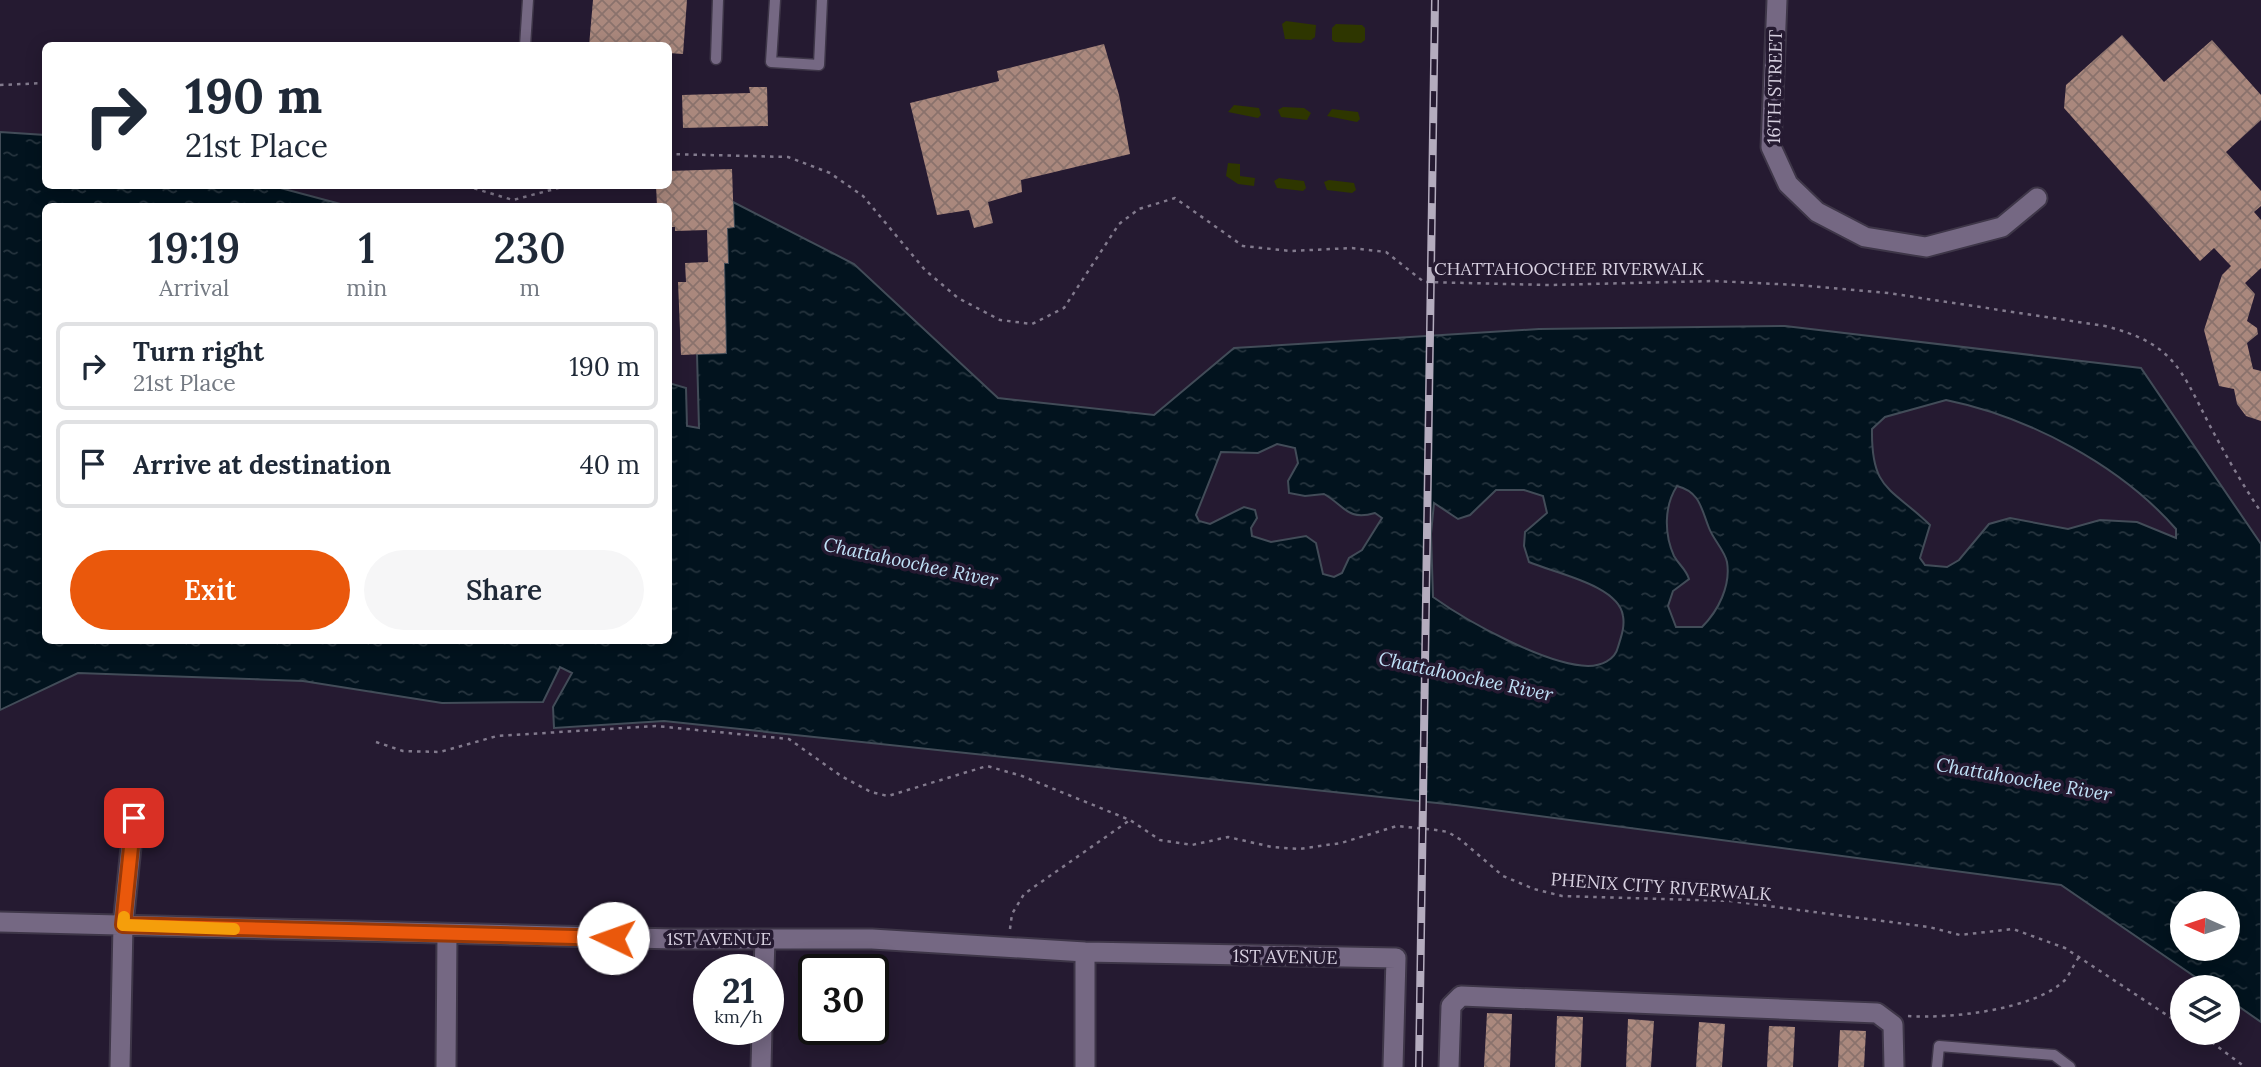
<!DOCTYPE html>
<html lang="en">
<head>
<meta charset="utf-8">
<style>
	:root { --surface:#fff; --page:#f6f6f7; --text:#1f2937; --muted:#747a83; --line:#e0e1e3; --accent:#ea580c }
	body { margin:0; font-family:Lora,serif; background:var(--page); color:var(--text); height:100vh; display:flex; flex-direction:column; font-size:26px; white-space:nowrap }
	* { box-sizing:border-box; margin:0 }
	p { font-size:23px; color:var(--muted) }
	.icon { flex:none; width:38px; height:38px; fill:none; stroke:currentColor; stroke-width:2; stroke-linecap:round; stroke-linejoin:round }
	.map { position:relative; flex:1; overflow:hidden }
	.sheet { position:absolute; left:42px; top:203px; width:630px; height:441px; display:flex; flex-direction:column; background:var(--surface); border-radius:10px; box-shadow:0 4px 18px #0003 }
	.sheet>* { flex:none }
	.top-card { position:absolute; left:42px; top:42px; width:630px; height:147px; border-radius:10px; box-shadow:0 4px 18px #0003; background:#fff; color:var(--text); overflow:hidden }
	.needle { width:46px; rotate:273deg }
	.fabs { position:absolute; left:2170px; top:891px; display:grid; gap:14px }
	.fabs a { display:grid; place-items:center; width:70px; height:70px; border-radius:50%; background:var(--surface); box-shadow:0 4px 18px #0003; font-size:35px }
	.speed { position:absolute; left:693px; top:954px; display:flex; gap:14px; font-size:35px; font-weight:700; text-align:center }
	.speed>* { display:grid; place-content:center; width:91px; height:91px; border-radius:50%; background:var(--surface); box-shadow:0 4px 18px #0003; line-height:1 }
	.speed small { font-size:18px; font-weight:400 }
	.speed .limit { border:4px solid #111; border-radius:10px; background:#fff; color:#111 }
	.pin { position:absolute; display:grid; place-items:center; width:60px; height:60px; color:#fff; margin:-30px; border-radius:14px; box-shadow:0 4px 10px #0006 }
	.me { position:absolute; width:77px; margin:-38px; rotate:273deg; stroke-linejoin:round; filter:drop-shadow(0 0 5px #0008) }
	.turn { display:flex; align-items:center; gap:24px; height:147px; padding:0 28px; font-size:32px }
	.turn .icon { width:91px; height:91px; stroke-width:2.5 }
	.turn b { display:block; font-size:49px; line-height:60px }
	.eta { display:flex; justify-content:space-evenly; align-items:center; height:119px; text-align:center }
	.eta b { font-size:42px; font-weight:600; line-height:49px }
	.button { display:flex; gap:14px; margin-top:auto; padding:14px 28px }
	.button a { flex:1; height:80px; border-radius:42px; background:var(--accent); color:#fff; font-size:28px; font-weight:600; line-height:80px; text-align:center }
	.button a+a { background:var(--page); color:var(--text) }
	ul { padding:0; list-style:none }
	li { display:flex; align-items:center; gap:21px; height:88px; margin:0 14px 10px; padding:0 14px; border:4px solid var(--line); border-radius:10px }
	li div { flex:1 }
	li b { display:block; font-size:26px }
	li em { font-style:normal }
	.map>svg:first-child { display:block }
	.grass { fill:#2e3600 }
	.water { fill:url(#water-ripples); stroke:#424c58; stroke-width:2; fill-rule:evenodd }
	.building { fill:url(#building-cross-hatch) }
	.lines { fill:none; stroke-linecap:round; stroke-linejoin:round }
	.lane-casing { stroke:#3e3648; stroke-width:13 }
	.street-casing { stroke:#3e3648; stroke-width:23 }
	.path { stroke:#827a8d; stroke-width:2.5; stroke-dasharray:3.5 5; stroke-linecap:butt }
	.lane { stroke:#756883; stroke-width:10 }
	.street { stroke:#756883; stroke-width:19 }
	.rail-casing { stroke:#b4acbe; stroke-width:8 }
	.rail { stroke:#251a31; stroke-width:5; stroke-dasharray:16; stroke-linecap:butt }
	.route-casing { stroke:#983908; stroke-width:18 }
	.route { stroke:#ea580c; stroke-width:12 }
	.slow { stroke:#f59e0b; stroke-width:12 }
	.labels { text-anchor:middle; stroke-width:7; stroke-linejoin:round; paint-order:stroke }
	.street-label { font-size:18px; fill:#d7d0e0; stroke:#251a31 }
	.water-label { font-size:19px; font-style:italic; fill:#c1e2f8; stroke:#251a31 }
</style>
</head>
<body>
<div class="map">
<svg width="2261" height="1067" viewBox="0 0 2261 1067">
	<defs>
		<pattern id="water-ripples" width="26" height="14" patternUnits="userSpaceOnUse" patternTransform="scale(1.75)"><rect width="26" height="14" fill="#02131e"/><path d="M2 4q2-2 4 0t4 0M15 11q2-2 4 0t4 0" fill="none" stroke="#26343e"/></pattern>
		<pattern id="building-cross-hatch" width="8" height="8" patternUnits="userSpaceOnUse" patternTransform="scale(1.75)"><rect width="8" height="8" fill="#aa887d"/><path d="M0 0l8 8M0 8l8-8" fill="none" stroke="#8a726c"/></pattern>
	</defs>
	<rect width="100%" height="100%" fill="#251a31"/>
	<!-- grass -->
	<path class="grass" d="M 1286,21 L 1316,25 L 1315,37 L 1311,40 L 1285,39 L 1282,24 Z
		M 1336,24 L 1362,25 L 1365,28 L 1365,40 L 1361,43 L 1335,42 L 1332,40 L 1332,28 Z
		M 1234,105 L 1259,108 L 1261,115 L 1258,118 L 1228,112 Z
		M 1283,107 L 1304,108 L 1311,113 L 1307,120 L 1281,117 L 1278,110 Z
		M 1332,109 L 1358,112 L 1360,119 L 1357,122 L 1327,116 Z
		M 1228,163 L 1240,164 L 1240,176 L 1255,178 L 1254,186 L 1238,184 L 1226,176 Z
		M 1279,178 L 1304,181 L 1306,188 L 1303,191 L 1277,188 L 1274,181 Z
		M 1329,180 L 1354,183 L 1356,190 L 1352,193 L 1327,190 L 1324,182 Z"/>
	<!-- water -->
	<path class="water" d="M 0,132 L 45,135 L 46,186 L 273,186 L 348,206 L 46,206 L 46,640 L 668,640 L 669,383 L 686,388 L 687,426 L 699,428 L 697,354 L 726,353 L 724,263 L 728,263 L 727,228 L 734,227 L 733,202 L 854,264 L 998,398 L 1154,415 L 1234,348 L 1539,329 L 1785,326 L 2141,368 L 2261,544 L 2261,1022 L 2228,999 L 2228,987 L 2210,987 L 2061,885 L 1456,805 L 664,721 L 554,728 L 553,707 L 572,673 L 560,667 L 543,702 L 442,703 L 303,681 L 78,673 L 0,710 ZM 1946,400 C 2029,417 2120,465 2176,529 L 2176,538 L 2137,522 L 2100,520 L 2068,529 L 2010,518 L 1989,524 L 1959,560 L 1947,567 L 1925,565 L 1920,558 L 1930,525 C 1891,487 1871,491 1872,429 L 1885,417 ZM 1277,444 L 1295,448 L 1298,463 L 1288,481 L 1289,493 L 1305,496 L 1324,494 C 1345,506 1347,521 1375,513 L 1382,518 L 1362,550 L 1349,558 L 1342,573 L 1334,577 L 1323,574 L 1316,543 L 1306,536 L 1271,542 L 1252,536 L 1251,528 L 1257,518 L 1255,510 L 1244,507 L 1210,524 L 1199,521 L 1196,515 L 1221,452 L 1258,453 ZM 1677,486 C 1700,492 1701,508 1709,528 C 1713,539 1725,551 1727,562 C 1731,586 1718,611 1702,627 L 1676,627 L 1668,606 L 1673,591 L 1689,579 C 1686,569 1679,565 1674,556 C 1664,534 1664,506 1677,486 ZM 1496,490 L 1524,490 L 1543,496 L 1547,513 L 1525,532 L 1524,546 L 1529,562 C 1554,573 1619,585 1623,616 C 1625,627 1621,637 1618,647 C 1615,660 1601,666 1588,666 C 1546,665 1468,622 1433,597 L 1431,534 L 1434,503 L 1458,519 L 1470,515 ZM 2182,903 L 2228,903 L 2228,948 L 2182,948 Z"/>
	<!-- building -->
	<path class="building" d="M 593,0 L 687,0 L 683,54 L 668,53 L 668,46 L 589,46 Z
		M 2122,35 L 2164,82 L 2212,40 L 2261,95 L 2261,120 L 2226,152 L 2261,191 L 2261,206 L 2254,212 L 2261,220 L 2261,268 L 2245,283 L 2255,294 L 2247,321 L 2257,328 L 2258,334 L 2247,343 L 2253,369 L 2261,371 L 2261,421 L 2246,416 L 2237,404 L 2234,389 L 2219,386 L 2204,330 L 2222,275 L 2231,266 L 2214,248 L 2200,261 L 2064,108 L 2066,85 Z
		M 1104,44 L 1119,95 L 1130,154 L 1021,180 L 1022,192 L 988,202 L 993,223 L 974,228 L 969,210 L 937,215 L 910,103 L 999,81 L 997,71 Z
		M 749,87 L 767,87 L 768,126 L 683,128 L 682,95 L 750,93 Z
		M 732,169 L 734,227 L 727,228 L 728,263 L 724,263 L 726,353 L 681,355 L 678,282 L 686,282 L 685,263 L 708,262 L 707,230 L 675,231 L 675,227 L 668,227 L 668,206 L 657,206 L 656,186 L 668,186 L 668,171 Z
		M 1487,1013 L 1512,1014 L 1510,1067 L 1484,1067 Z
		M 1557,1016 L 1583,1017 L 1581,1067 L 1555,1067 Z
		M 1628,1019 L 1654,1021 L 1651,1067 L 1626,1067 Z
		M 1699,1022 L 1725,1024 L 1722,1067 L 1696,1067 Z
		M 1769,1026 L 1795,1027 L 1793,1067 L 1767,1067 Z
		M 1840,1030 L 1866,1031 L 1864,1067 L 1838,1067 Z"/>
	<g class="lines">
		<!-- lane casing -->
		<g class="lane-casing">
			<path id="lane" d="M 775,0 L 771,62 L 819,65 L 822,0
				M 525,46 L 528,0
				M 716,59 L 718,0
				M 1937,1067 L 1939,1046 L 2054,1055 L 2070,1067"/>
		</g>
		<!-- street casing -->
		<g class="street-casing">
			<path id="street" d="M 1777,0 L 1771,147 L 1788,184 L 1817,212 L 1865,237 L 1926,247 L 2002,227 L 2037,198
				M 0,922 L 674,939 L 872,939 L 1085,952 L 1396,958 L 1393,1067
				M 764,970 L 765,940
				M 120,1067 L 123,925 L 134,818
				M 446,1067 L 447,934
				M 761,1067 L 762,1029
				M 1085,1067 L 1085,952
				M 1449,1067 L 1451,1006 L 1461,996 L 1877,1013 L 1893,1025 L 1894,1067"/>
		</g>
		<!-- path -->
		<path class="path" d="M 0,85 L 46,83
			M 668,154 L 788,157 L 830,173 L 863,196 L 925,270 L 958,298 L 1000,320 L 1032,324 L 1064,308 L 1119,224 L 1139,209 L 1175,198 L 1243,246 L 1291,251 L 1352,248 L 1386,252 L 1424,282 L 1549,285 L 1714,281 L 1797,285 L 1888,293 L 2105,326 C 2172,343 2180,367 2209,424 C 2225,454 2242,484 2261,512
			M 466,186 L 513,200 L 566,186
			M 376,742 L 403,751 L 440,752 L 497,736 L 656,726 L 789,739 L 841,776 L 871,792 L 888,796 L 987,766 L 1022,776 L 1130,820 L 1160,840 L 1192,845 L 1228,837 L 1272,847 L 1299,849 L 1341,843 L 1397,826 L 1436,830 L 1448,832 L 1461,840 L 1503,876 L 1534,889 L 1562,896 L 1730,901 L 1929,927 L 1960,935 L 2013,929 L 2065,948 L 2182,1025
			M 1010,929 L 1012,914 L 1024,894 L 1130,820
			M 1908,1016 C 1948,1019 2035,1010 2065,980 C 2070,974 2074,964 2079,957
			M 2198,1032 L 2245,1067"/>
		<!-- lane -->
		<use href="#lane" class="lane"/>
		<!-- street -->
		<use href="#street" class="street"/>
		<!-- rail casing -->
		<g class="rail-casing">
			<path id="rail" d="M 1419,1067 L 1435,0"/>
		</g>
		<!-- rail -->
		<use href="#rail" class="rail"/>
	</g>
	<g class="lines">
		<!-- route casing -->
		<g class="route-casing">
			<path id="route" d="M 134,818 L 123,925 L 613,938"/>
		</g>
		<!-- route -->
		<use href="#route" class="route"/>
		<!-- slow -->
		<path class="slow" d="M 124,917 L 123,925 L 234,929"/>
	</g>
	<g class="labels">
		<!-- street labels -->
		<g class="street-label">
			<text transform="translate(1775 87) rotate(-89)" y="6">16TH STREET</text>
			<text x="1569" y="275">CHATTAHOOCHEE RIVERWALK</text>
			<text transform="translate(1661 887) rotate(4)" y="6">PHENIX CITY RIVERWALK</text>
			<text x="719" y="945">1ST AVENUE</text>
			<text transform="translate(1285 957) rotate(1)" y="6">1ST AVENUE</text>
		</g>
		<!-- water labels -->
		<g class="water-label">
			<text transform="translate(911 562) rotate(12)" y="7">Chattahoochee River</text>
			<text transform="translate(1466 676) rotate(12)" y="7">Chattahoochee River</text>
			<text transform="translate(2024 779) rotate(10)" y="7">Chattahoochee River</text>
		</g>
	</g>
</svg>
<div class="fabs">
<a><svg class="needle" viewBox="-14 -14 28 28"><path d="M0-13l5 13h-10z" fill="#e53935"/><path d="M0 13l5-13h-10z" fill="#747a83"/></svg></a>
<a><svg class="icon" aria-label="layers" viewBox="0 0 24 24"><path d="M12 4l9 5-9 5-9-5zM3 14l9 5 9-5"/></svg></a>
</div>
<div class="speed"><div>21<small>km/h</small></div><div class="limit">30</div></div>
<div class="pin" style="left:134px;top:818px;background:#d93025"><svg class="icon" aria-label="arrive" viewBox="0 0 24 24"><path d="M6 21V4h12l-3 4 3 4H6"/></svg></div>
<svg class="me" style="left:613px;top:938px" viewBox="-20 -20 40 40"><circle r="19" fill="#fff"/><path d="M0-13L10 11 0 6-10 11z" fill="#ea580c"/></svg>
<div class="top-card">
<div class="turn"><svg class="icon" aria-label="right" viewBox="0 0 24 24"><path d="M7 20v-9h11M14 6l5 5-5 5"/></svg><div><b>190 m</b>21st Place</div></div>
</div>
<section class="sheet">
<div class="eta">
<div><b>19:19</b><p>Arrival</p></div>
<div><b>1</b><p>min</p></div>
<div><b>230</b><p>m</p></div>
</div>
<ul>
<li><svg class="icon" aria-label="right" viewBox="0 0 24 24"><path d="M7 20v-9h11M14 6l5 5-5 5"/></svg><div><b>Turn right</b><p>21st Place</p></div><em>190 m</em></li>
<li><svg class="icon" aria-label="arrive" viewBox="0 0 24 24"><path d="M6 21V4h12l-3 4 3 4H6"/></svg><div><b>Arrive at destination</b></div><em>40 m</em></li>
</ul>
<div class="button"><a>Exit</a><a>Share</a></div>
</section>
</div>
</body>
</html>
